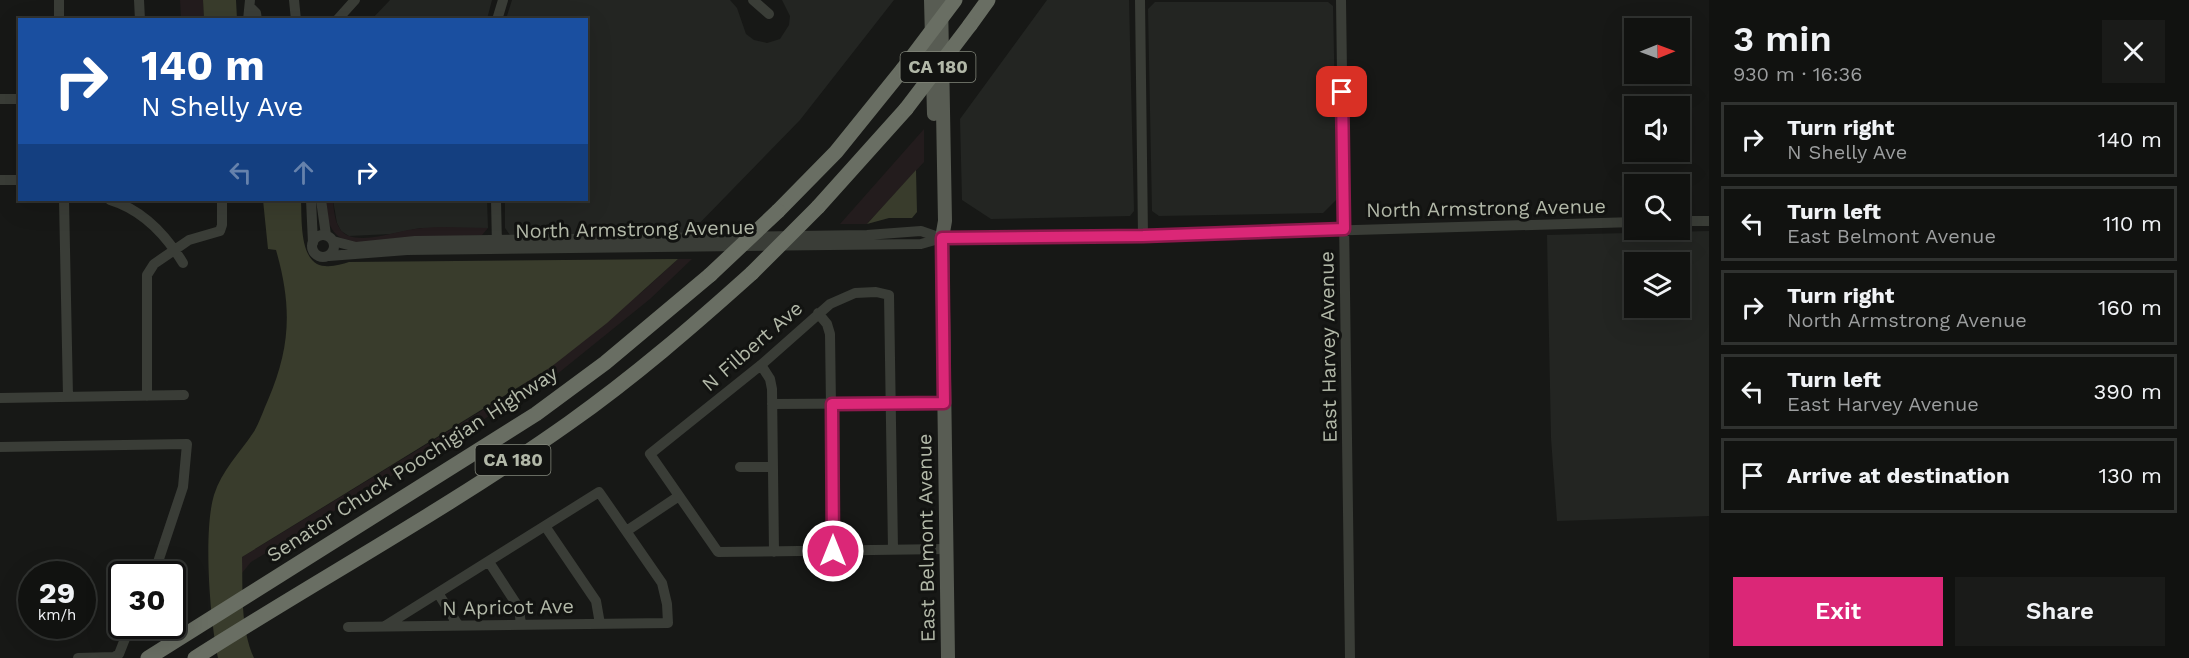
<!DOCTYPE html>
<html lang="en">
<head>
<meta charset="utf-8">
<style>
	:root { --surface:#111210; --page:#1a1b19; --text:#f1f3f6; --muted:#9c9e9f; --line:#303230; --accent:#db2777 }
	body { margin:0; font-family:"Work Sans",sans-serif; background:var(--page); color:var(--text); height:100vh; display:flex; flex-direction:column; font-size:22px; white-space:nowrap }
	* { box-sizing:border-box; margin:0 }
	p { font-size:20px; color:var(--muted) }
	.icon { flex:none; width:33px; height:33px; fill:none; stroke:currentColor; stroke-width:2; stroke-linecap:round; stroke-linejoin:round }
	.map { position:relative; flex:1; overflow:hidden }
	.panel { display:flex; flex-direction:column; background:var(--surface); width:480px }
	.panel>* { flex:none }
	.top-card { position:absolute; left:18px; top:18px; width:570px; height:183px; border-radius:0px; box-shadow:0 6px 24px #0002,0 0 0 2px var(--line); background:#1a4fa0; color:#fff; overflow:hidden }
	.needle { width:39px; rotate:89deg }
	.buttons { position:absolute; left:1624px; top:18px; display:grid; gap:12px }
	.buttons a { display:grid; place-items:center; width:66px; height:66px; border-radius:0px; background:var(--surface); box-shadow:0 6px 24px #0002,0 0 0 2px var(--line); font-size:30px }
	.speed { position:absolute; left:18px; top:561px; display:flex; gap:12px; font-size:30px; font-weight:700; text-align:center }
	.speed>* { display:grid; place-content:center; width:78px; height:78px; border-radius:50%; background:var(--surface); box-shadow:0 6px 24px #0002,0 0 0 2px var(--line); line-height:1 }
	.speed small { font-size:15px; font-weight:400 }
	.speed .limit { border:3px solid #111; border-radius:9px; background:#fff; color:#111 }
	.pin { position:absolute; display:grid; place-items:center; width:51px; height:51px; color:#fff; margin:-26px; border-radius:12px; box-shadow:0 3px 9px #0006 }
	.me { position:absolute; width:66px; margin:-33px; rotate:0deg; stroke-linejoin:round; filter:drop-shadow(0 0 4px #0008) }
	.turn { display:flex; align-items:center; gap:21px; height:126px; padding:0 24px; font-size:27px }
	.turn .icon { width:78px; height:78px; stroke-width:2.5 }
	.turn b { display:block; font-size:42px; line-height:51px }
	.lanes { display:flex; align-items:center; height:57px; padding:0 24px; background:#0003; justify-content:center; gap:30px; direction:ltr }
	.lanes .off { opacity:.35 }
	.round { display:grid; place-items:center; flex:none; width:63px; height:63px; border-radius:0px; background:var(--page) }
	.headline { display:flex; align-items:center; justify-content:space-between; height:102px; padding:0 24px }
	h1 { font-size:36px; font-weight:600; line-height:45px }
	.cta { display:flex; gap:12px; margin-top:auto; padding:12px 24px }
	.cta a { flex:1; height:69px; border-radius:0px; background:var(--accent); color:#fff; font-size:24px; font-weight:600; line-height:69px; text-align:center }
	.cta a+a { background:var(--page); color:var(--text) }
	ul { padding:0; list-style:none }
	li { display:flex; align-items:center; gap:18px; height:75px; margin:0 12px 9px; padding:0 12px; border:3px solid var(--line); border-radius:0px }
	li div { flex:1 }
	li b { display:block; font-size:22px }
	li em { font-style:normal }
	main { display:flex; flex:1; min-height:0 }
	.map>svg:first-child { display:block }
	.built { fill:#232522; fill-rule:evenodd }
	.green { fill:#231c1d }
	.water { fill:#393c2c }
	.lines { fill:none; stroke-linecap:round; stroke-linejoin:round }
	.minor { stroke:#3a3d37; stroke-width:10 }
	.major { stroke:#585c53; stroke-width:14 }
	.highway { stroke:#696e63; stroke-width:15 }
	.highway-bridge { stroke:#696e63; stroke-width:15 }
	.route-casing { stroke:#8e194d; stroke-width:15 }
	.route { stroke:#db2777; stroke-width:10 }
	.labels { text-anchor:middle; stroke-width:6; stroke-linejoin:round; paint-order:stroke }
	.shield { fill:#121311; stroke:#82867b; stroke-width:1.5 }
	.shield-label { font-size:18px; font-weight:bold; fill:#b2b8a8 }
	.street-label { font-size:20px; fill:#b2b8a8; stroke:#121311 }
</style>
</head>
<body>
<main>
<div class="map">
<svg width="1709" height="658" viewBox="0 0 1709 658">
	<rect width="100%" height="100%" fill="#171816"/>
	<!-- built -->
	<path class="built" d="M 390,0 L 492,0 L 487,19 L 372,19 Z
		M 512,0 L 730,0 L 737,8 L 746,34 L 754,40 L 767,43 L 780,39 L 789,25 L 790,16 L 782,0 L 894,0 L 800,120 L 691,232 L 510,235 L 505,228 L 505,200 L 586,200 L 586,20 L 506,19 Z
		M 1047,0 L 1129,0 L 1134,211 L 1130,216 L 991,219 L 962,200 L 960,119 Z
		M 1155,2 L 1328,2 L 1333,6 L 1337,199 L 1323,213 L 1159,216 L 1152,211 L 1148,9 Z
		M 333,200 L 487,200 L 488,228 L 421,228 L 391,234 L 349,236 L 341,231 L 337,223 Z
		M 1709,231 L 1709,516 L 1557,521 L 1551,438 L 1547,235 ZM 1635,262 L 1680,262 L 1680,308 L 1635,308 Z"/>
	<!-- green -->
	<path class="green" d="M 180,0 L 203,0 L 204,19 L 181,19 Z
		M 924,129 L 924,162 L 867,224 L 840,224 Z
		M 325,200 L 333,200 C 334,212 335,231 349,236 C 371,243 400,229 423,228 C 444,226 466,228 488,228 L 482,235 L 350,243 C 328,233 328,222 325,200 Z
		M 678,259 L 692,259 L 650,299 L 556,375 L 251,562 L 242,573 L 242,557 L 519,388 L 643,291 Z"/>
	<!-- water -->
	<path class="water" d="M 203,0 L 236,0 L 237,19 L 204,19 Z
		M 916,170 L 917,212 L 912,218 L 889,218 L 867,224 Z
		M 263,200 L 301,200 C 302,219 299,265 325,266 C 333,267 342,264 349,262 L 678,259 L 607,323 L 551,367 L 242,557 C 243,591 240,627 254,658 L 218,658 C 210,620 203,532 214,495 C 222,470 239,454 253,433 C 259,424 263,411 268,400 C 291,346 292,306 276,250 L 268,249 Z"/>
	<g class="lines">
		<!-- minor -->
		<path class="minor" d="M 59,0 L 59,20
			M 139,0 L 140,20
			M 294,0 L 296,20
			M 753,0 L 769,14
			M 1140,0 L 1143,236
			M 1341,0 L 1350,658
			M 250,7 L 256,13 L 257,20
			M 248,20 L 250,0
			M 337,20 L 355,0
			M 497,20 L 503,0
			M 0,99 L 20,99
			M 0,180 L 20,180
			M 64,200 L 68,396
			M 110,200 C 143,210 166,235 183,263
			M 311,200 L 313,243
			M 321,200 L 326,235
			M 496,200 L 497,246
			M 1680,221 L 1709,221
			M312 246a11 11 0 1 1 22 0a11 11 0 1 1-22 0Z
			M 333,241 L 356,247 L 415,241 L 867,235 L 921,231 L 941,238
			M 329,256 L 407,250 L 921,244 L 942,238 L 1143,236 L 1635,222
			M 818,313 L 827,324 L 830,334 L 833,551
			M 761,365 L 770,379 L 772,389 L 774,552
			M 147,396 L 147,275 L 154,264 L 189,240 L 220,231 L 222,225 L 222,200
			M 0,398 L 184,395
			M 772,404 L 944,403
			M 0,447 L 187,444 L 183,487 L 154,574
			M 740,467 L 772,467
			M 545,526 L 596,601 L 600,624
			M 628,530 L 679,496
			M 893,550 L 889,295 L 876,292 L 855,293 L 830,304 L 761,365 L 650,454 L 718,552 L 946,549
			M 489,562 L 519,608 L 521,625
			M 438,593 L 458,625
			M 348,627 L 668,623 L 667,604 L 662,583 L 599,492 L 385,626
			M 78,658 L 114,657 L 119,654 L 130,626"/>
		<!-- major -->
		<path class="major" d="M 931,0 L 934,114
			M 941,0 L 945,221 L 942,238 L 948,658"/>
		<!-- highway -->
		<path class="highway" d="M 970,25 L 988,0
			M 818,207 L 906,109
			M 778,211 L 836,152 L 903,69
			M 148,658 L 536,414 L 605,363 L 710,275
			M 195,658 C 319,579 449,508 569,423 C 634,377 693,326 752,273"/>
		<!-- highway-bridge -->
		<path class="highway-bridge" d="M 903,69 L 955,0
			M 906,109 L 970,25
			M 752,273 L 818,207
			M 710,275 L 778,211"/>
	</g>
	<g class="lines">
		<!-- route casing -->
		<g class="route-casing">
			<path id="route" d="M 833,551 L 832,404 L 944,403 L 942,238 L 1143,236 L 1344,229 L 1342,92"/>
		</g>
		<!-- route -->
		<use href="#route" class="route"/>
	</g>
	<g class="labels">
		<!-- shield labels -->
		<g class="shield">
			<rect x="900.5" y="52" width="75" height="30" rx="4.5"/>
			<rect x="475.5" y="445" width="75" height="30" rx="4.5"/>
		</g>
		<g class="shield-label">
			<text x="938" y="73">CA 180</text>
			<text x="513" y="466">CA 180</text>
		</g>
		<!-- street labels -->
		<g class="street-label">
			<text transform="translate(1486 208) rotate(-1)" y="7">North Armstrong Avenue</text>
			<text transform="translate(635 229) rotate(-1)" y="7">North Armstrong Avenue</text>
			<text transform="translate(752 346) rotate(-41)" y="7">N Filbert Ave</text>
			<text transform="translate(1328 347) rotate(-91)" y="7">East Harvey Avenue</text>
			<text transform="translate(412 464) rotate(-33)" y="7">Senator Chuck Poochigian Highway</text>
			<text transform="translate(926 538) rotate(-91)" y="7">East Belmont Avenue</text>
			<text transform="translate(508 607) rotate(-1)" y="7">N Apricot Ave</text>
		</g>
	</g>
</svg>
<div class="buttons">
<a><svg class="needle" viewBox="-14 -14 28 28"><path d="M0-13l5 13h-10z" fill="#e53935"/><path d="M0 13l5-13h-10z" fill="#9c9e9f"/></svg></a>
<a><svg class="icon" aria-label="sound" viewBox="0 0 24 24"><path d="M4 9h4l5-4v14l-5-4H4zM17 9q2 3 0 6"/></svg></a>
<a><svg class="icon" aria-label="search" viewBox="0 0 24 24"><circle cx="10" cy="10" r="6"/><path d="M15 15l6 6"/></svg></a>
<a><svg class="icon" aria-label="layers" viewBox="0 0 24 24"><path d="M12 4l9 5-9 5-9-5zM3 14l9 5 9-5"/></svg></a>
</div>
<div class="speed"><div>29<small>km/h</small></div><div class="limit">30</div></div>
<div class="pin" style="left:1342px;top:92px;background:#d93025"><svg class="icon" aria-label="arrive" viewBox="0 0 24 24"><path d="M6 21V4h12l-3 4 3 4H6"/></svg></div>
<svg class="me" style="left:833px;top:551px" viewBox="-20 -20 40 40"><circle r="17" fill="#db2777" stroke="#fff" stroke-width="3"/><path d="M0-11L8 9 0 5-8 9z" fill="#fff"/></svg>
<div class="top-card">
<div class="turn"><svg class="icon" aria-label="right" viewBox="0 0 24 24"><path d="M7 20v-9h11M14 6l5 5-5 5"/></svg><div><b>140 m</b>N Shelly Ave</div></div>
<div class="lanes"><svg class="icon off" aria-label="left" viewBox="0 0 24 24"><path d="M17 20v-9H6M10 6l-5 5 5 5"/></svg><svg class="icon off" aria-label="ahead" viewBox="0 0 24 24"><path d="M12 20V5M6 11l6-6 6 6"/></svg><svg class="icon" aria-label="right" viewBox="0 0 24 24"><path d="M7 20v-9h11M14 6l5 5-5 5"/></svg></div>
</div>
</div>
<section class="panel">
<div class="headline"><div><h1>3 min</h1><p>930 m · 16:36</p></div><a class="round"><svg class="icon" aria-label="close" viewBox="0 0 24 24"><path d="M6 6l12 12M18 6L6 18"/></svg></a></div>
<ul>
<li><svg class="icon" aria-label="right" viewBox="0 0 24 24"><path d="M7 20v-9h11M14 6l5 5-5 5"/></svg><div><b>Turn right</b><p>N Shelly Ave</p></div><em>140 m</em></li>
<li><svg class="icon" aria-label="left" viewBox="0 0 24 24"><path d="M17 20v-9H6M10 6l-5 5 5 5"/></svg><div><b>Turn left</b><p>East Belmont Avenue</p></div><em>110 m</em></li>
<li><svg class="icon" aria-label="right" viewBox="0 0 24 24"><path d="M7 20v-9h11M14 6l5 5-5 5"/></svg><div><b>Turn right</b><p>North Armstrong Avenue</p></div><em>160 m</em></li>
<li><svg class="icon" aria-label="left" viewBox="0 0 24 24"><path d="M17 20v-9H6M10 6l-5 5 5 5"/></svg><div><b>Turn left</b><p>East Harvey Avenue</p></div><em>390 m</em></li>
<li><svg class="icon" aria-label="arrive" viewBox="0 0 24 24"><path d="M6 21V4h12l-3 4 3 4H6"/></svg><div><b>Arrive at destination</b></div><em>130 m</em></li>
</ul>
<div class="cta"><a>Exit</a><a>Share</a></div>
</section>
</main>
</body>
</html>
